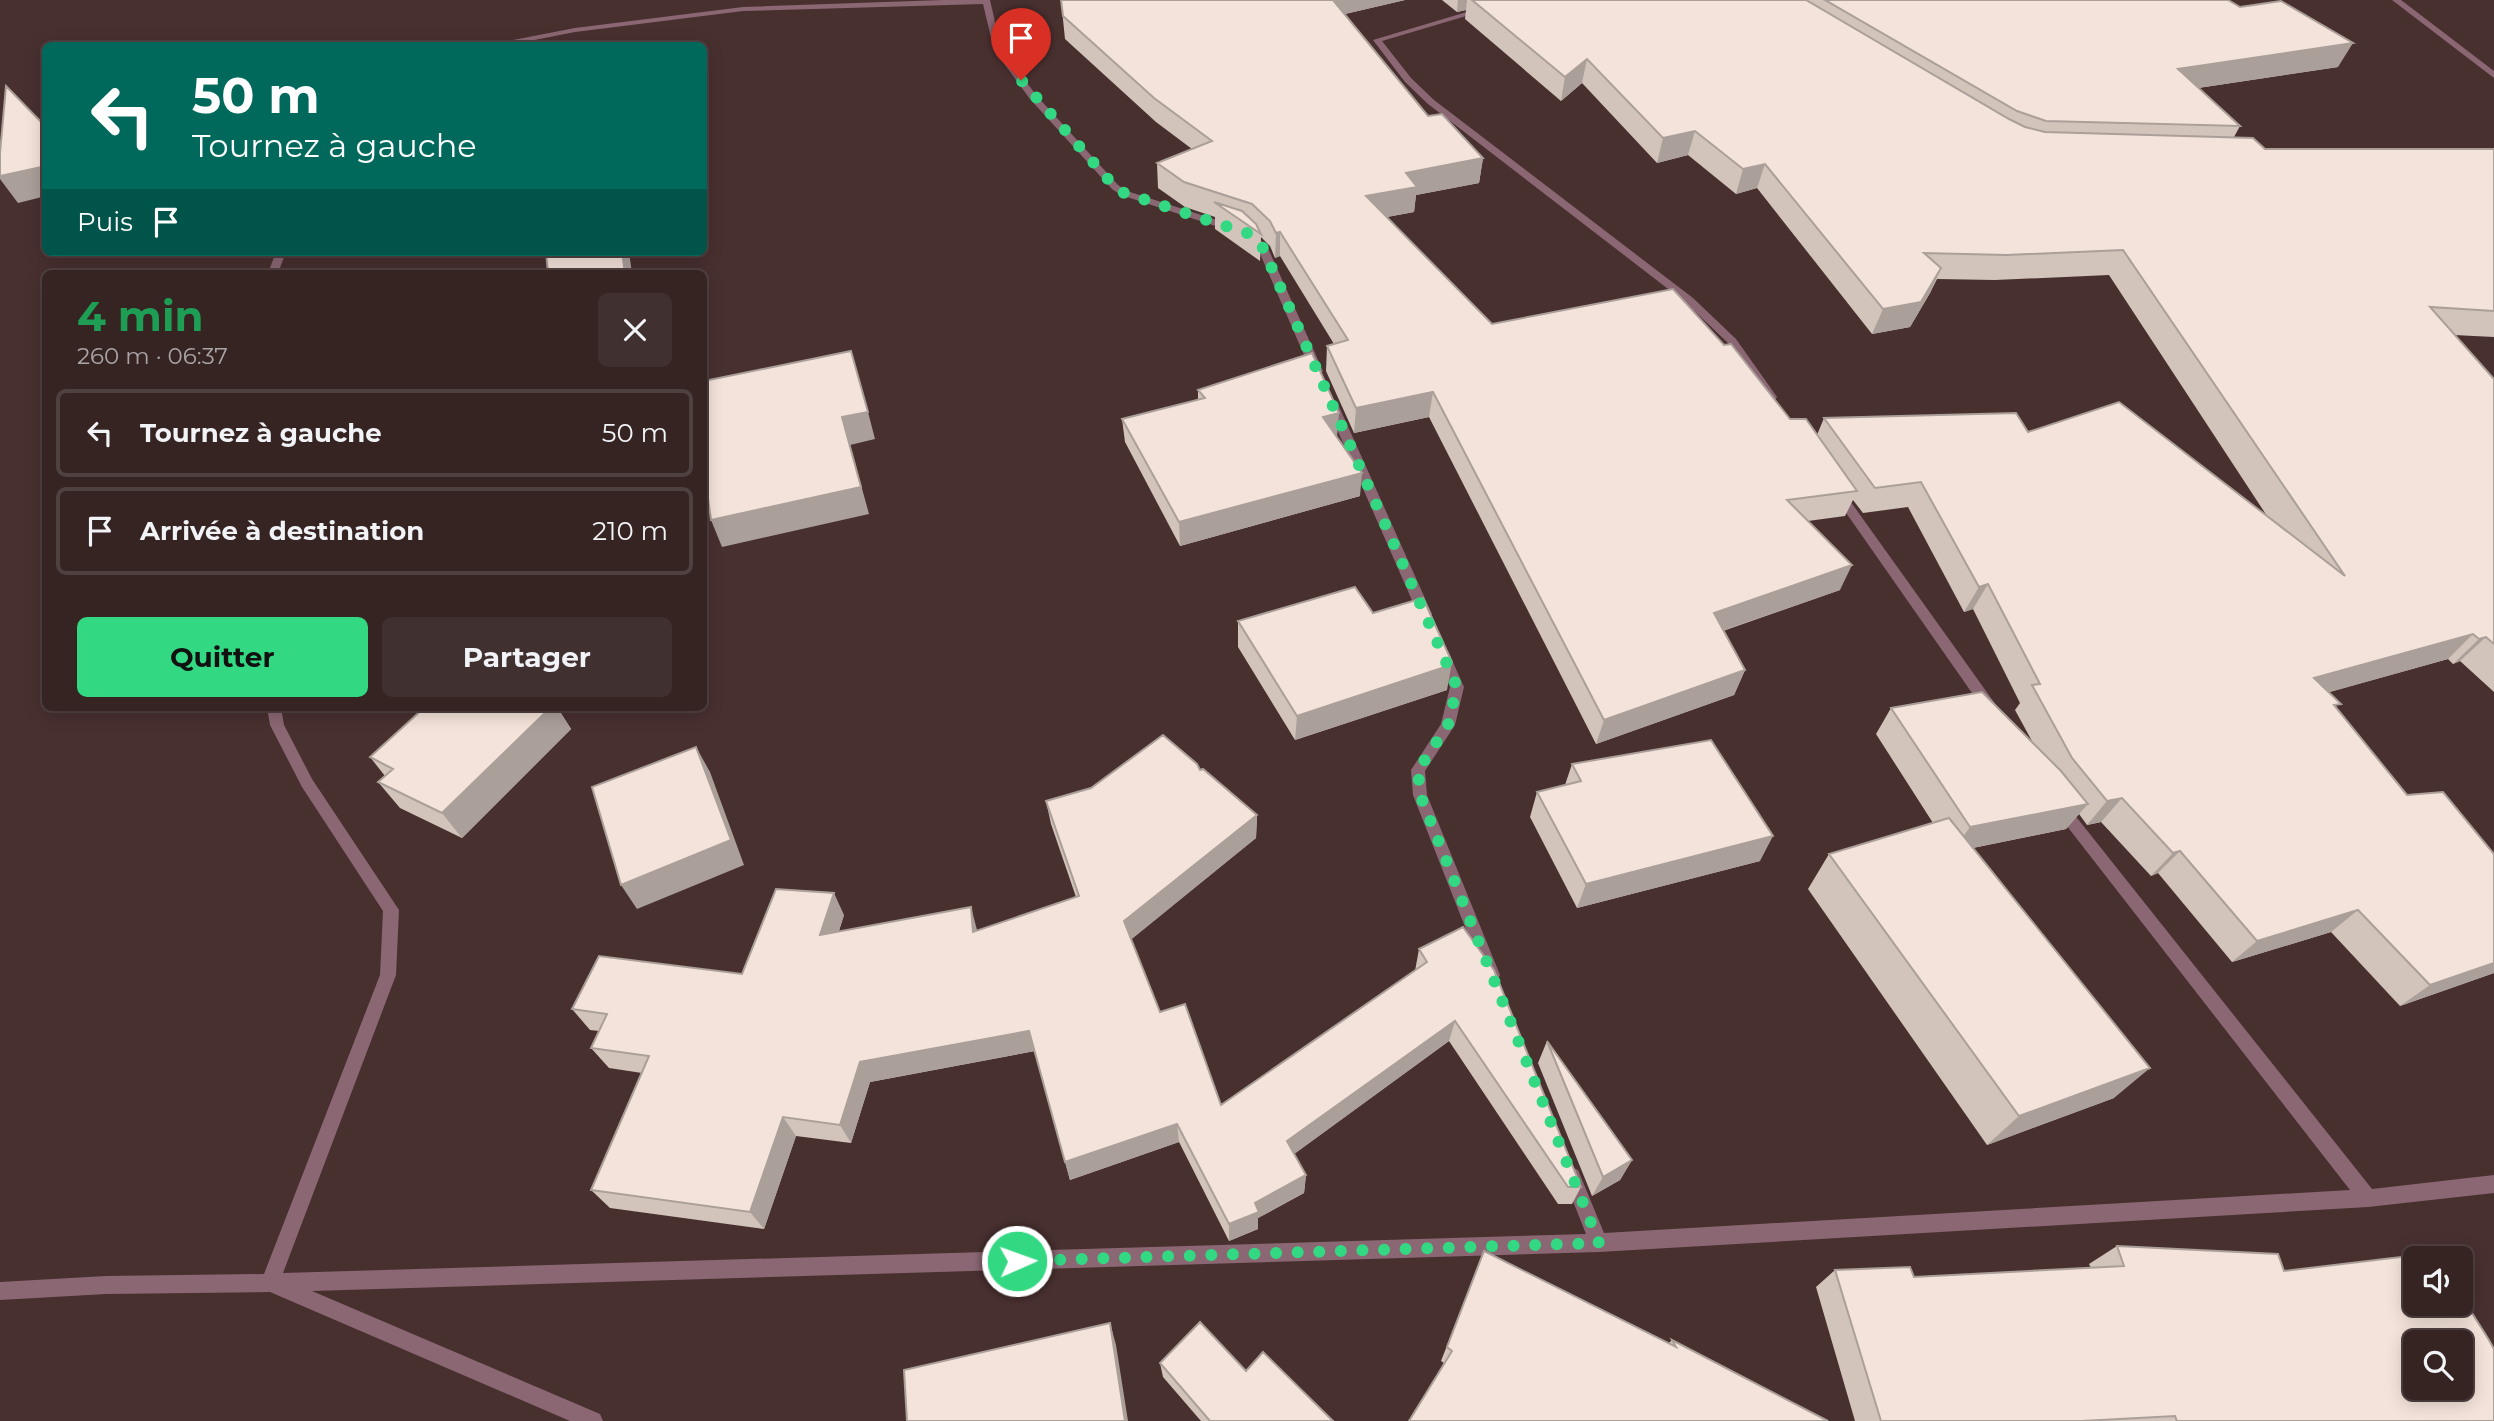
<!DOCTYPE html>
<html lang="fr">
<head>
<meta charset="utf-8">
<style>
	:root { --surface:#362423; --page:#413030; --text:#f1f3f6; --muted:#aaa4a6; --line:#504141; --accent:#32d882 }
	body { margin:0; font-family:Montserrat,sans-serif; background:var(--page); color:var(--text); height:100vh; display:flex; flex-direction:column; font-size:26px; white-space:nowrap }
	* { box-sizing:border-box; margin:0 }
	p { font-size:23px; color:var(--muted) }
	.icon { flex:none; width:38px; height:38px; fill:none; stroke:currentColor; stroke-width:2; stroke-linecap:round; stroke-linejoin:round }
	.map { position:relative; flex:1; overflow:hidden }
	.drawer { position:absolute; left:42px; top:270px; width:665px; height:441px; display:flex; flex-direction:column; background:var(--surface); border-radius:10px; box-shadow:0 4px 18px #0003,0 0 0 2px var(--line) }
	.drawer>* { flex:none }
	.hud { position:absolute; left:42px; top:42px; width:665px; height:214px; border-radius:10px; box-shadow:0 4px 18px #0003,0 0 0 2px var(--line); background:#00695c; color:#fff; overflow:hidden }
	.controls { position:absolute; left:2403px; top:1246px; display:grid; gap:14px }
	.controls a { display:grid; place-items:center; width:70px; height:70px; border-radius:10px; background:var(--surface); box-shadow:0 4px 18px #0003,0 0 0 2px var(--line); font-size:35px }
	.pin { position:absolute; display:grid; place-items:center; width:60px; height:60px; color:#fff; margin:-72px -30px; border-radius:50% 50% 50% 0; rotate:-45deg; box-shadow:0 0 7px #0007 }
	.pin .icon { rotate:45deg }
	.me { position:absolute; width:77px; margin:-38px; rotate:88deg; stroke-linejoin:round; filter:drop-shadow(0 0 5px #0008) }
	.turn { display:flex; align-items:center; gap:24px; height:147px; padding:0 35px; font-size:32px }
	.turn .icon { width:91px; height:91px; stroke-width:2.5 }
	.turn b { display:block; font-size:49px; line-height:60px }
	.then { display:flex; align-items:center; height:66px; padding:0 35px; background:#0003; gap:14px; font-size:26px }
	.round { display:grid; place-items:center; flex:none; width:74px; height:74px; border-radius:10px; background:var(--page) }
	.head { display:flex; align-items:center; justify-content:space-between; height:119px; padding:0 35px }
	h1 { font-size:42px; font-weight:700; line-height:52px; color:#1e9e55 }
	.primary-button { display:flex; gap:14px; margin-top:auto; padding:14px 35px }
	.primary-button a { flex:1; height:80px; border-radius:10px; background:var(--accent); color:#111; font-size:28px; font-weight:700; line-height:80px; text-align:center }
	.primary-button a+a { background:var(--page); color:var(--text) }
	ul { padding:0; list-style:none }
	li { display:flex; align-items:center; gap:21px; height:88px; margin:0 14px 10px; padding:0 21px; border:4px solid var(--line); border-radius:10px }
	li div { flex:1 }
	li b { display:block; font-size:26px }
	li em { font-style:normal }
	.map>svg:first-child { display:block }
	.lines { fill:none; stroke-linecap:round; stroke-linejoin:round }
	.street { fill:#8b6774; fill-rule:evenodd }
	.wall { fill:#d2c3bb }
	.shaded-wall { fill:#ab9f99 }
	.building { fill:#f4e3da; stroke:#ab9f99; stroke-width:2; fill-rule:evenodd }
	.route { stroke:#32d882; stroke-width:12; stroke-dasharray:0 21.6 }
</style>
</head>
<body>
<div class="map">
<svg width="2494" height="1421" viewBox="0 0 2494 1421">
	<rect width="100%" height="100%" fill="#48302f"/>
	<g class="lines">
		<!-- street -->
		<path class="street" d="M 943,0 L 990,0 L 1001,48 L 1036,95 L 1118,185 L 1127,191 L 1251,231 L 1267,246 L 1323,371 L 1321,373 L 1317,374 L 1311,371 L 1258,249 L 1243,235 L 1121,195 L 1112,189 L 1030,99 L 994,50 L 983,4 L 743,11 L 575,32 L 504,46 L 483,46 L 575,28 L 743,7 Z
			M 1507,0 L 1520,0 L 1382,41 L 1411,78 L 1434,100 L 1693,298 L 1736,339 L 1777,397 L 1775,400 L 1767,400 L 1728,343 L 1685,302 L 1428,104 L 1405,82 L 1373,40 Z
			M 2392,0 L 2401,0 L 2494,71 L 2494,78 Z
			M 276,252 L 286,252 L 278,273 L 268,273 Z
			M 1331,398 L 1337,402 L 1432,614 L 1430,617 L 1425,619 L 1418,614 L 1325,402 Z
			M 1839,490 L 1843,491 L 1996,705 L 1998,709 L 1996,713 L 1986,713 L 1835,497 L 1833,494 L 1835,491 Z
			M 1443,650 L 1448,651 L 1464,687 L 1455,725 L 1425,771 L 1427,795 L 1500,975 L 1498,980 L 1492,982 L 1486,980 L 1484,975 L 1413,795 L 1411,770 L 1441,724 L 1450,687 L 1436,655 Z
			M 267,707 L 281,707 L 284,725 L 312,779 L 399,910 L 396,975 L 283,1273 L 1586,1234 L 1563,1176 L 1566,1170 L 1572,1167 L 1578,1170 L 1604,1233 L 2350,1190 L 2056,812 L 2054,808 L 2056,804 L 2061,802 L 2066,804 L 2372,1189 L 2494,1175 L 2494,1193 L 2368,1207 L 1599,1252 L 312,1291 L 600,1414 L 603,1421 L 570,1421 L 270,1292 L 106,1294 L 0,1300 L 0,1282 L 106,1276 L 264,1274 L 380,975 L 383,911 L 302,787 L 270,725 Z"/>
	</g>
	<!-- wall -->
	<path class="wall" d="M 1061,0 L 1405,0 L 1345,14 L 1428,116 L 1483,158 L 1479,183 L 1416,195 L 1414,212 L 1387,217 L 1492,324 L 1790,419 L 1817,435 L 1824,418 L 2028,432 L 2267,516 L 2109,275 L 1995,280 L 1937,279 L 1930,293 L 1910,327 L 1872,334 L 1757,188 L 1736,194 L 1688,155 L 1657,163 L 1582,83 L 1561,101 L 1465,19 L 1466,10 L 1457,12 L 1442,0 L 2228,0 L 2338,67 L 2198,88 L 2240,126 L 2234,137 L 2265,149 L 2494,149 L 2494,337 L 2454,335 L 2494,379 L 2494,692 L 2460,661 L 2453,664 L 2448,659 L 2329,692 L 2337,708 L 2494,973 L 2400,1006 L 2331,932 L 2232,962 L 2158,873 L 2151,876 L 2101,822 L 2087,825 L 2079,814 L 2066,829 L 1973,848 L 2114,1098 L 1987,1145 L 1808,889 L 1829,854 L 1933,823 L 1876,734 L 1891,708 L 2032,741 L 2015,710 L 2020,703 L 1973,609 L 1964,612 L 1908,507 L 1863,513 L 1853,500 L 1845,516 L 1808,521 L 1840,590 L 1723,631 L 1745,670 L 1734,695 L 1596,744 L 1429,417 L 1354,433 L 1326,371 L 1327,346 L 1334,344 L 1280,256 L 1275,258 L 1270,246 L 1261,237 L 1260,261 L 1215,229 L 1215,217 L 1185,207 L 1158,188 L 1157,163 L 1192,149 L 1156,122 L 1065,39 Z
		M 1198,390 L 1337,437 L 1360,496 L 1180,546 L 1125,442 L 1122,419 L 1198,400 Z
		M 1373,613 L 1447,690 L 1295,740 L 1238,647 L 1238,621 Z
		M 425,707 L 557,707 L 571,729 L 462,838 L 400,808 L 378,782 L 385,776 L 370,757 Z
		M 1572,764 L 1760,861 L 1577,908 L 1530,817 L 1537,792 L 1565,785 Z
		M 1200,770 L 1257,815 L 1256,838 L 1131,939 L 1160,1012 L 1221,1105 L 1415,971 L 1419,949 L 1581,1187 L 1572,1204 L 1558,1204 L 1449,1041 L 1294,1154 L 1306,1175 L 1304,1193 L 1258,1218 L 1258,1229 L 1229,1241 L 1179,1142 L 1070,1180 L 1035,1051 L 870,1082 L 851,1143 L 796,1136 L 764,1229 L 610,1208 L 591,1190 L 642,1073 L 609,1068 L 591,1048 L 599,1031 L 590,1030 L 572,1009 L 742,974 L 844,915 L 839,931 L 978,930 L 1076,897 L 1051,824 L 1046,801 Z
		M 1547,1041 L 1632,1160 L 1620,1180 L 1592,1196 L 1538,1063 Z
		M 2117,1246 L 2284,1271 L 2494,1421 L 1855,1421 L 1816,1287 L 1835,1270 L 1914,1277 L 2091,1268 L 2089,1264 Z
		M 1484,1251 L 1669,1343 L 1672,1340 L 1828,1421 L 1444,1363 L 1441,1361 Z
		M 1160,1363 L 1246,1371 L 1333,1421 L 1201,1421 L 1163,1377 Z"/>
	<!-- shaded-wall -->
	<path class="shaded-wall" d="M 1329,0 L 1405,0 L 1328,18 Z
		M 1458,0 L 1467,0 L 1466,10 L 1457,12 Z
		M 2353,43 L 2338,67 L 2165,93 L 2178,69 Z
		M 1587,59 L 1582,83 L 1561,101 L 1565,77 Z
		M 1695,131 L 1688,155 L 1657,163 L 1663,138 Z
		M 1483,158 L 1479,183 L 1416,195 L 1414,212 L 1365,221 L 1366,196 L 1406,173 Z
		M 1765,164 L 1757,188 L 1736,194 L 1743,169 Z
		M 46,166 L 46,196 L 18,203 L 0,179 L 0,176 Z
		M 1280,232 L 1280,256 L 1275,258 L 1276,233 Z
		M 622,252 L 629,252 L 632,273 L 625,273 Z
		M 1941,268 L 1930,293 L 1910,327 L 1872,334 L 1883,309 Z
		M 1433,392 L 1429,417 L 1354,433 L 1356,408 Z
		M 868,412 L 875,439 L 850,445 L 869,514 L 722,547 L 711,520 L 842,417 Z
		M 1339,413 L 1337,437 L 1323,417 Z
		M 1362,473 L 1360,496 L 1180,546 L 1179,522 Z
		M 1852,565 L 1840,590 L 1704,637 L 1714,613 Z
		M 1988,584 L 1973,609 L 1964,612 L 1979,587 Z
		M 2473,634 L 2448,659 L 2291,703 L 2314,678 Z
		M 2486,637 L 2460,661 L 2453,664 L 2479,639 Z
		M 1452,662 L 1447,690 L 1295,740 L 1297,716 Z
		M 1745,670 L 1734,695 L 1596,744 L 1604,720 Z
		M 551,707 L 557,707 L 571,729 L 462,838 L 442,813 Z
		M 696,747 L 710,772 L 744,865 L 637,909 L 621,885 Z
		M 2122,798 L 2101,822 L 2087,825 L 2107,801 Z
		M 2088,804 L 2066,829 L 1952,852 L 1970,827 Z
		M 1257,815 L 1256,838 L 1127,943 L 1124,921 Z
		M 1773,836 L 1760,861 L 1577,908 L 1586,884 Z
		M 2180,851 L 2158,873 L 2151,876 L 2173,853 Z
		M 834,893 L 844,915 L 830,956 L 820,935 Z
		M 971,907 L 977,930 L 980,954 L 973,932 Z
		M 2358,910 L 2331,932 L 2232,962 L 2257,941 Z
		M 2494,963 L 2494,973 L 2400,1006 L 2430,985 Z
		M 1455,1021 L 1449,1041 L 1286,1160 L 1287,1141 Z
		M 1029,1031 L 1035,1051 L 870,1082 L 851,1143 L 840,1125 L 860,1062 Z
		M 2150,1068 L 2114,1098 L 1987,1145 L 2019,1116 Z
		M 783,1117 L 796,1136 L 764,1229 L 750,1212 Z
		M 1177,1124 L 1179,1142 L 1070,1180 L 1065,1162 Z
		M 1632,1160 L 1620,1180 L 1592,1196 L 1603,1177 Z
		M 1306,1175 L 1304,1193 L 1258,1218 L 1258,1229 L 1229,1241 L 1229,1224 L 1255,1203 Z
		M 1110,1323 L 1116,1345 L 1128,1421 L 1125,1421 Z"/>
	<!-- building -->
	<path class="building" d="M 1061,0 L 1333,0 L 1428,116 L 1442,114 L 1483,158 L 1406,173 L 1417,187 L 1366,196 L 1492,324 L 1673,289 L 1724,345 L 1731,344 L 1790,419 L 1806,419 L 1857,491 L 1787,500 L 1852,565 L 1714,613 L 1745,670 L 1604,720 L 1433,392 L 1356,408 L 1327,346 L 1348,340 L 1280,232 L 1276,233 L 1270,221 L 1252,204 L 1184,182 L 1157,163 L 1212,141 L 1154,98 L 1063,16 Z
		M 1472,0 L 1806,0 L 2009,119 L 2025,127 L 2045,132 L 2253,138 L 2265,149 L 2494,149 L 2494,311 L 2430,307 L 2494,379 L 2494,644 L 2486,637 L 2479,639 L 2473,634 L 2314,678 L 2341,704 L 2334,705 L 2407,795 L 2443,792 L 2494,854 L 2494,963 L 2430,985 L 2358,910 L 2257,941 L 2180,851 L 2173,853 L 2122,798 L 2107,801 L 2072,758 L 2032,685 L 2040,684 L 1988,584 L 1979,587 L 1921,482 L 1875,488 L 1824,418 L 2016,413 L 2028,432 L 2119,402 L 2345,576 L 2123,250 L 2007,255 L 1924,253 L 1941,268 L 1921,302 L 1883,309 L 1765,164 L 1743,169 L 1695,131 L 1663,138 L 1587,59 L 1565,77 Z
		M 1825,0 L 2228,0 L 2240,7 L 2281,1 L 2353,43 L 2178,69 L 2240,126 L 2046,121 L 2017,111 Z
		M 6,86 L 46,127 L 46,166 L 0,176 L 0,153 Z
		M 1214,202 L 1242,211 L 1256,224 L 1261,234 Z
		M 546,252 L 622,252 L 625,273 L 548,273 Z
		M 851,351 L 868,412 L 842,417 L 861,487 L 711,520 L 704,470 L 704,381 Z
		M 1312,353 L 1339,413 L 1323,417 L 1362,473 L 1179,522 L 1122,419 L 1205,398 L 1198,390 Z
		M 1355,587 L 1373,613 L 1423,598 L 1452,662 L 1451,665 L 1297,716 L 1238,621 Z
		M 1982,692 L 2061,771 L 2088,804 L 1970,827 L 1891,708 Z
		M 425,707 L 551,707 L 442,813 L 378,782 L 393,769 L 370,757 Z
		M 1163,735 L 1197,764 L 1200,770 L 1203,769 L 1257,815 L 1124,921 L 1160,1012 L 1185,1004 L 1221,1105 L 1427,962 L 1419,949 L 1463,927 L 1494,970 L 1581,1187 L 1568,1187 L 1455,1021 L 1287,1141 L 1306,1175 L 1255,1203 L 1259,1212 L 1229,1224 L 1177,1124 L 1065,1162 L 1029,1031 L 860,1062 L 840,1125 L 783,1117 L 750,1212 L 591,1190 L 649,1056 L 591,1048 L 607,1014 L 572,1009 L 599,956 L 742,974 L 776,889 L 834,893 L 820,935 L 971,907 L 973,932 L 1079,896 L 1046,801 L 1091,788 Z
		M 1711,740 L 1773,836 L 1586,884 L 1537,792 L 1581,781 L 1572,764 Z
		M 696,747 L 731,840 L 621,885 L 592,787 Z
		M 1949,818 L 2150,1068 L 2019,1116 L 1829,854 Z
		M 1547,1041 L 1632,1160 L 1603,1177 Z
		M 2117,1246 L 2278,1254 L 2284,1271 L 2434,1253 L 2437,1258 L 2415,1258 L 2415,1304 L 2460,1304 L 2460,1294 L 2489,1340 L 2494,1349 L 2494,1421 L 2177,1421 L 2175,1416 L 2082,1421 L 1881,1421 L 1835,1270 L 1910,1267 L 1914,1277 L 2124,1266 ZM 2415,1342 L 2460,1342 L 2460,1388 L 2415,1388 Z
		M 1484,1251 L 1676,1347 L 1672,1340 L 1828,1421 L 1409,1421 L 1452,1351 L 1447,1347 Z
		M 1200,1322 L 1246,1371 L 1263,1352 L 1333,1421 L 1210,1421 L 1160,1363 Z
		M 1110,1323 L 1125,1421 L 907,1421 L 904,1370 Z"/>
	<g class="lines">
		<!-- route -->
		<path class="route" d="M 1017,1261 L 1599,1243 L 1420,795 L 1418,770 L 1448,725 L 1457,687 L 1263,248 L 1247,233 L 1124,193 L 1115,187 L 1021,80"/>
	</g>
</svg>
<div class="controls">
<a><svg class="icon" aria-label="sound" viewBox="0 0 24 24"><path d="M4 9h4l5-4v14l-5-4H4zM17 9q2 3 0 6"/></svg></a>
<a><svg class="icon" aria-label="search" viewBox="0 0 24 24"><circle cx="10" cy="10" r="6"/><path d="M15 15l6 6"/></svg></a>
</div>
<div class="pin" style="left:1021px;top:80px;background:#d93025"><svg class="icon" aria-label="arrive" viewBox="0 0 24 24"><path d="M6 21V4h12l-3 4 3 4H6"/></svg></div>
<svg class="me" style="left:1017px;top:1261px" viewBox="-20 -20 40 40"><circle r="17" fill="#32d882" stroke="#fff" stroke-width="3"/><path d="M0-11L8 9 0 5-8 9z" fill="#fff"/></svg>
<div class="hud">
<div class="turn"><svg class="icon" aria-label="left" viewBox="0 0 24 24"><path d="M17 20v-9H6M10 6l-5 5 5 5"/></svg><div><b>50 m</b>Tournez à gauche</div></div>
<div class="then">Puis<svg class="icon" aria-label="arrive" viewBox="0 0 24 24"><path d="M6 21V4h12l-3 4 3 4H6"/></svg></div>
</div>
<section class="drawer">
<div class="head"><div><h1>4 min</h1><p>260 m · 06:37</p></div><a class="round"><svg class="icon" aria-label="close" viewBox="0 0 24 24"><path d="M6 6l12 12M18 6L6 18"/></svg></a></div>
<ul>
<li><svg class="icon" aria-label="left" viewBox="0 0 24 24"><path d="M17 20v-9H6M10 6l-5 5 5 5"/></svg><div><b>Tournez à gauche</b></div><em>50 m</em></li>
<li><svg class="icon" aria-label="arrive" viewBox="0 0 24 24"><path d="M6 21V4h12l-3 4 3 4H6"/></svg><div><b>Arrivée à destination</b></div><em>210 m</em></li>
</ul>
<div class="primary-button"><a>Quitter</a><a>Partager</a></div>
</section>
</div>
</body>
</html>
